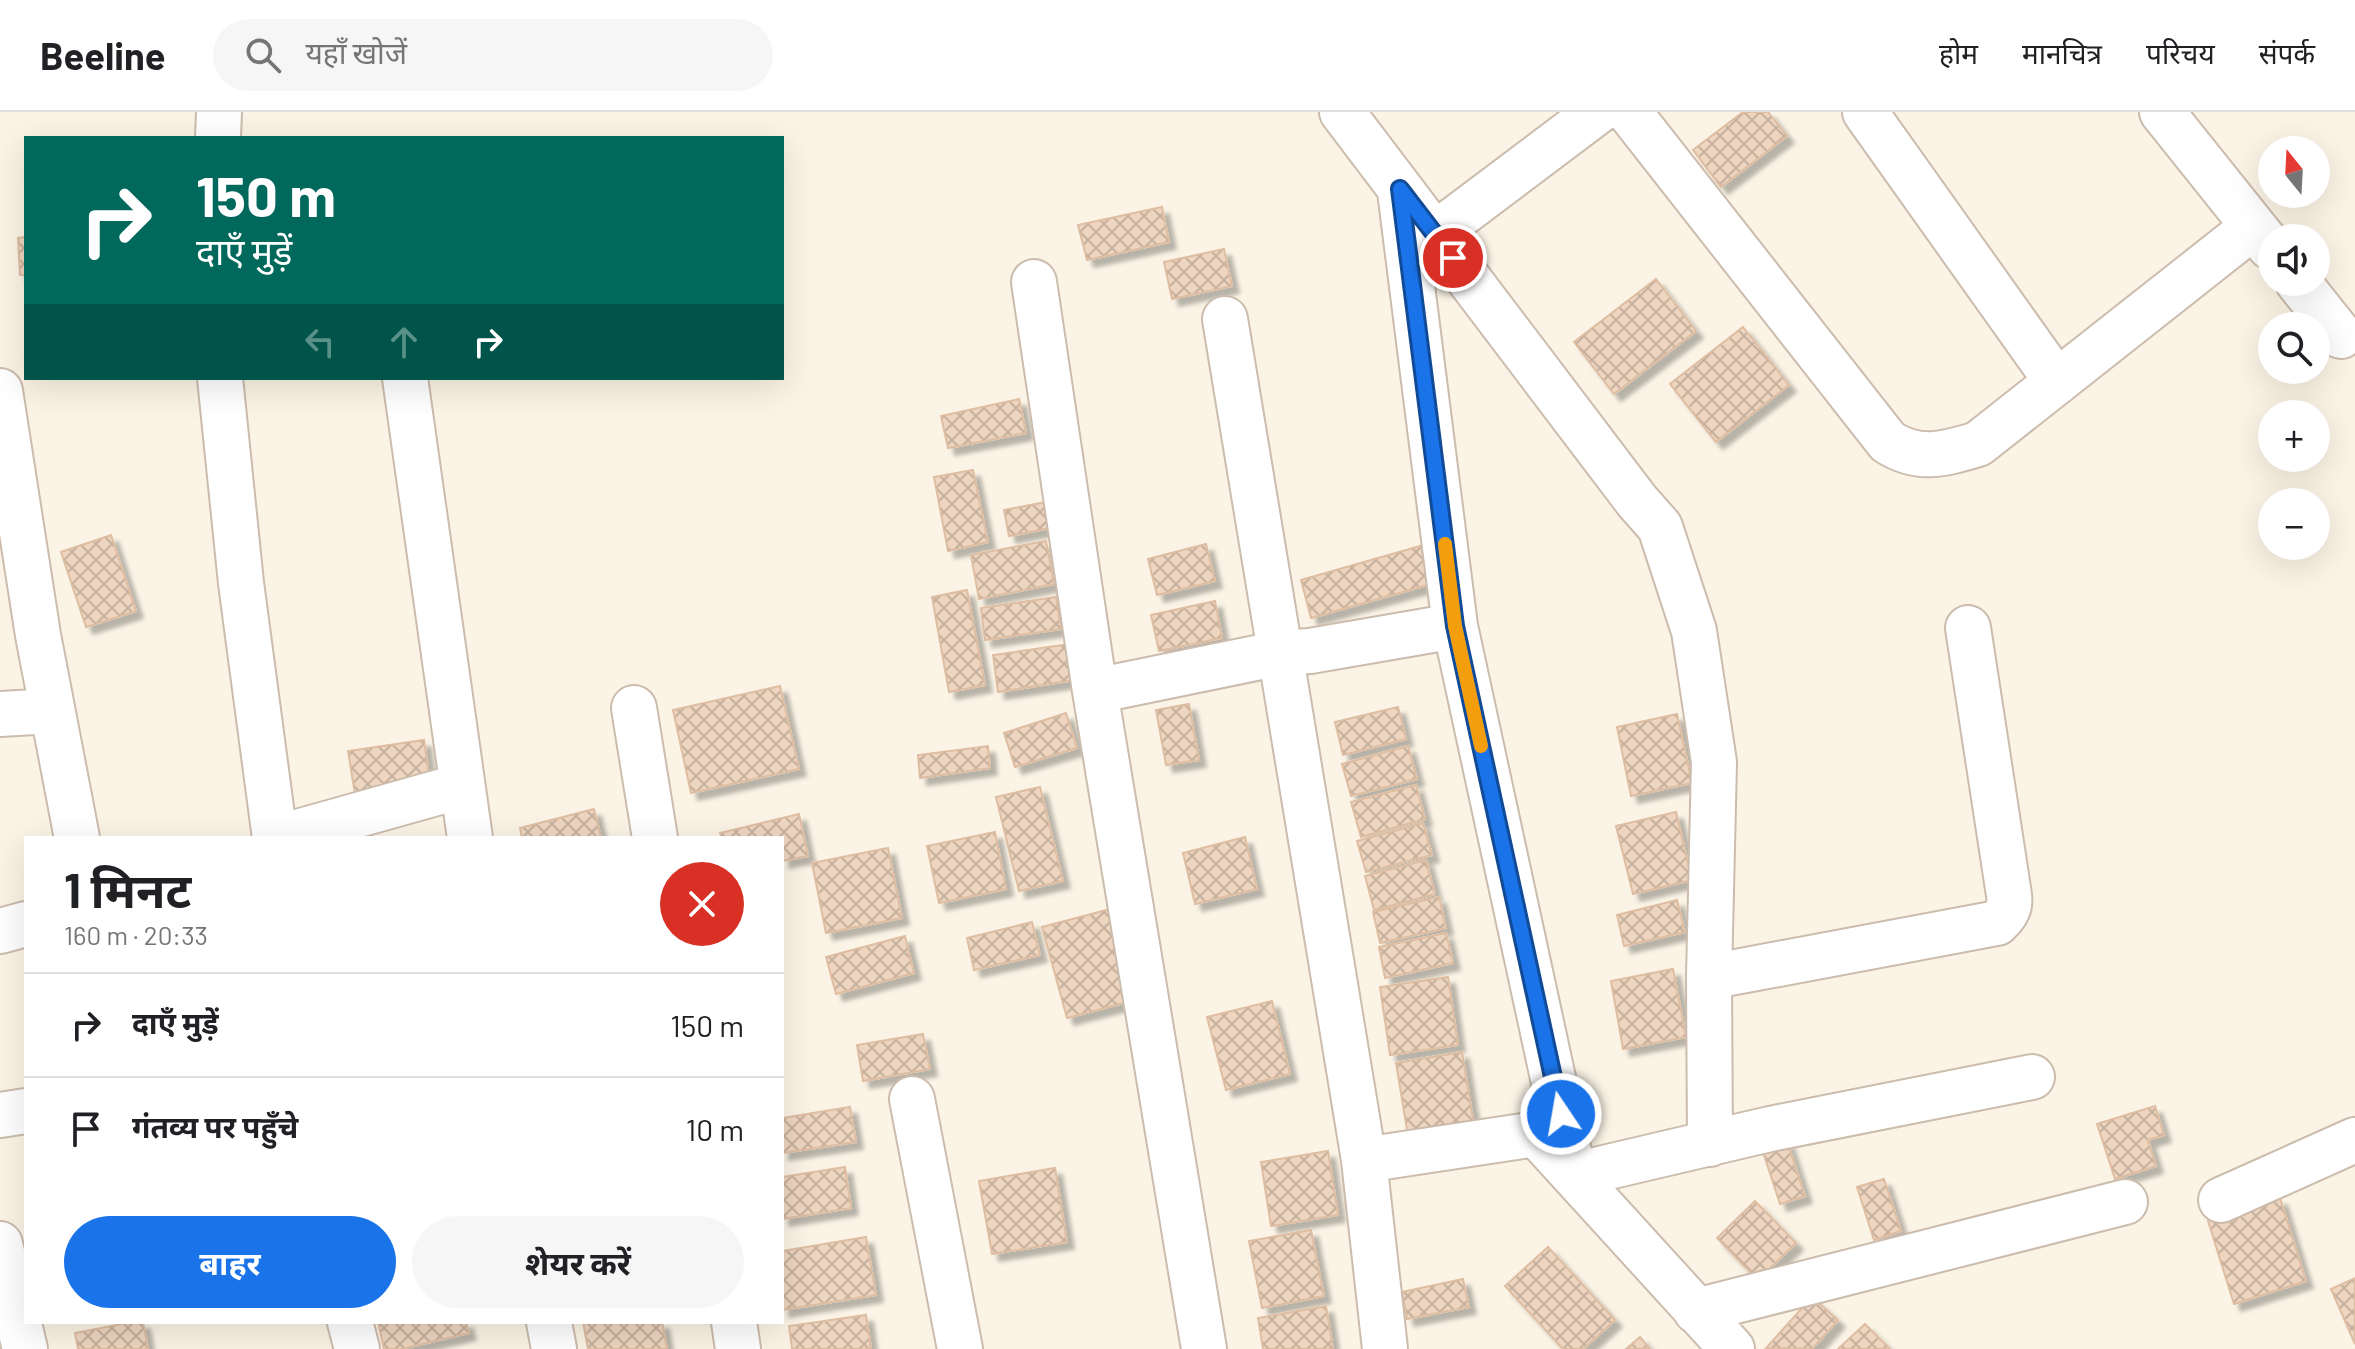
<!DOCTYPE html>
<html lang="hi">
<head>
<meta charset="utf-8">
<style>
	:root { --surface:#fff; --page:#f6f6f6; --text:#202124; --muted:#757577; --line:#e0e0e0; --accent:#1a73e8 }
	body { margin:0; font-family:Barlow,"Noto Sans Devanagari",sans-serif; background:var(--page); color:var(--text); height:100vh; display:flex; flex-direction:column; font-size:30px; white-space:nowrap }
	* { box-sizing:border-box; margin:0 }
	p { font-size:26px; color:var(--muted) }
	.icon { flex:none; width:44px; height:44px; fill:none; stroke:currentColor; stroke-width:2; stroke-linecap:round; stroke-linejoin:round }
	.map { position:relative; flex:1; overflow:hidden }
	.sheet { position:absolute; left:24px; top:724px; width:760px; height:488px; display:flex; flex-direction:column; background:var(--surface); border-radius:0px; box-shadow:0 8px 32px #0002 }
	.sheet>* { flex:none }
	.top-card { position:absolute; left:24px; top:24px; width:760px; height:244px; border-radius:0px; box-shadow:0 8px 32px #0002; background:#00695c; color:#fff; overflow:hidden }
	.needle { width:52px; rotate:342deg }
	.buttons { position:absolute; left:2258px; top:24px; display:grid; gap:16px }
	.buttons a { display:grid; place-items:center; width:72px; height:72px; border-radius:50%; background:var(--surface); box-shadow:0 8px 32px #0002; font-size:40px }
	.pin { position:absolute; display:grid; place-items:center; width:68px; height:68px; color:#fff; margin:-34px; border:4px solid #fff; border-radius:50%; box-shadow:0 2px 8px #0007 }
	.me { position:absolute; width:88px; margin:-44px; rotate:348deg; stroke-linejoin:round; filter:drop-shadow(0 0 6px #0008) }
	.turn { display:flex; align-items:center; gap:28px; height:168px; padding:0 40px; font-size:36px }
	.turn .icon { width:104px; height:104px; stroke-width:2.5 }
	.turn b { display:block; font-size:56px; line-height:68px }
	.lanes { display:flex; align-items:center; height:76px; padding:0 40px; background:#0003; justify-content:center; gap:40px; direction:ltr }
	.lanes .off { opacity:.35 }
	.round { display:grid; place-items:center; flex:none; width:84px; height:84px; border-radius:42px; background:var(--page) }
	.summary { display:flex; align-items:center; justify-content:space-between; height:136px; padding:0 40px }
	h1 { font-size:48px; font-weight:700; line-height:60px }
	.button { display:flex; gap:16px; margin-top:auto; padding:16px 40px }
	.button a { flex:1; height:92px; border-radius:48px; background:var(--accent); color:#fff; font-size:32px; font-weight:700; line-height:92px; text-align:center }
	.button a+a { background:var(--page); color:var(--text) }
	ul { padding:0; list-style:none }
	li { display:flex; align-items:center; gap:24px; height:104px; padding:0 40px; border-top:2px solid var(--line) }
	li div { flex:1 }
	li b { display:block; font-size:30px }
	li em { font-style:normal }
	header { display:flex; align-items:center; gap:48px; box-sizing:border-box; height:112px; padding:0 40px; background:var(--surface); border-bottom:2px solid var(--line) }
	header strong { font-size:38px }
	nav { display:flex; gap:44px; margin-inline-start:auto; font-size:28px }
	.search { width:560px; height:72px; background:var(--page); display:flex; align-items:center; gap:20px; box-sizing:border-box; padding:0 28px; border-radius:44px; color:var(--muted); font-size:30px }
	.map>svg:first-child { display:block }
	.building { fill:url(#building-cross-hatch); stroke:#dfbda1; stroke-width:2; filter:url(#shadow) }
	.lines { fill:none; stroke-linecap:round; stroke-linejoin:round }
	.minor-casing { stroke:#ccbcad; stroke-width:48 }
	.minor { stroke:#fff; stroke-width:44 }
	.route-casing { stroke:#114b97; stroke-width:20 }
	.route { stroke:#1a73e8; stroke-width:14 }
	.slow { stroke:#f59e0b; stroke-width:14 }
</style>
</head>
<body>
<header>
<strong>Beeline</strong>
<div class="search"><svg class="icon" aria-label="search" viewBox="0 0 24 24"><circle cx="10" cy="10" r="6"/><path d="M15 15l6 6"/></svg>यहाँ खोजें</div>
<nav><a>होम</a><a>मानचित्र</a><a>परिचय</a><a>संपर्क</a></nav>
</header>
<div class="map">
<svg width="2355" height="1237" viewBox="0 0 2355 1237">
	<defs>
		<pattern id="building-cross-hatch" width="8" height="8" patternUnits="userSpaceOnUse" patternTransform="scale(2)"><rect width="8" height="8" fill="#eed5c0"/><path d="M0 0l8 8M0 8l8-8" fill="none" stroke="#c5b09e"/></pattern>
		<filter id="shadow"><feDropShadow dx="7" dy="7" stdDeviation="2" flood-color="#0004"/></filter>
	</defs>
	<rect width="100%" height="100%" fill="#fbf4e6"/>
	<!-- building -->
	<path class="building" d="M 1743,0 L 1768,0 L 1787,24 L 1721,75 L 1693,38 Z
		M 1162,95 L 1169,130 L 1087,148 L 1078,113 Z
		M 26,125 L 26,163 L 20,163 L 18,126 Z
		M 1224,137 L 1232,174 L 1172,187 L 1164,150 Z
		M 1656,167 L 1696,219 L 1614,282 L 1574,230 Z
		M 1743,215 L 1789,273 L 1716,330 L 1670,272 Z
		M 1019,287 L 1026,321 L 948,336 L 941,304 Z
		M 973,358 L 988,430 L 948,439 L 934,365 Z
		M 1051,389 L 1056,415 L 1009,424 L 1004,398 Z
		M 111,423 L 136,499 L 86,515 L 61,440 Z
		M 1046,429 L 1054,472 L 979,487 L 971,443 Z
		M 1206,432 L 1215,469 L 1157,483 L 1148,447 Z
		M 1427,432 L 1438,470 L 1311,506 L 1301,468 Z
		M 967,478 L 985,573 L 949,580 L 932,485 Z
		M 1056,485 L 1061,517 L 985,528 L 981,496 Z
		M 1215,489 L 1222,526 L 1159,539 L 1151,503 Z
		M 1070,532 L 1075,568 L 998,580 L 993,543 Z
		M 780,574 L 799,657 L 691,681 L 673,598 Z
		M 1189,592 L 1199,648 L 1166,653 L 1156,598 Z
		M 1398,595 L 1406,627 L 1343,643 L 1335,610 Z
		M 1066,601 L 1077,636 L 1015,655 L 1004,621 Z
		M 1677,602 L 1692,671 L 1631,684 L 1617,615 Z
		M 424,628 L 430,671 L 355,682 L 348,639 Z
		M 988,634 L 990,656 L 920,666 L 918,643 Z
		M 1408,634 L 1417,667 L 1351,684 L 1342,652 Z
		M 1416,673 L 1425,707 L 1361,725 L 1351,690 Z
		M 1040,675 L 1063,769 L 1019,779 L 996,685 Z
		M 594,697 L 601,726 L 522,726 L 520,716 Z
		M 1676,700 L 1692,768 L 1633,782 L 1616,714 Z
		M 799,702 L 808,744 L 782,749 L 782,726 L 722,726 L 720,721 Z
		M 1423,711 L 1432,743 L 1366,760 L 1357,729 Z
		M 995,720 L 1006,777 L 939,791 L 927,734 Z
		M 1245,725 L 1257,777 L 1195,792 L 1183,741 Z
		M 888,736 L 902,806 L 826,821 L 812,751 Z
		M 1426,748 L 1435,782 L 1374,798 L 1365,764 Z
		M 1439,785 L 1446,816 L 1380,831 L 1373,800 Z
		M 1677,788 L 1685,820 L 1624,834 L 1617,803 Z
		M 1114,796 L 1139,887 L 1067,906 L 1042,815 Z
		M 1032,810 L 1040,843 L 974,858 L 967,826 Z
		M 1446,821 L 1453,851 L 1385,866 L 1379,835 Z
		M 905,824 L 914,861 L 836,882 L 826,845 Z
		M 1673,857 L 1686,925 L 1623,937 L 1611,869 Z
		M 1448,865 L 1458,933 L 1390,943 L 1380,875 Z
		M 1272,889 L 1290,962 L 1226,978 L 1207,905 Z
		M 923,922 L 930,957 L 863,969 L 857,933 Z
		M 1462,940 L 1475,1020 L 1409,1030 L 1396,951 Z
		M 2155,994 L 2164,1023 L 2148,1028 L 2156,1054 L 2115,1067 L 2097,1012 Z
		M 850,995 L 856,1030 L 782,1041 L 782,1006 Z
		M 1787,1029 L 1805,1084 L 1780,1092 L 1762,1037 Z
		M 1328,1039 L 1338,1103 L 1271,1114 L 1261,1050 Z
		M 845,1055 L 851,1096 L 782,1107 L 782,1065 Z
		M 1055,1056 L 1067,1130 L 992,1142 L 979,1069 Z
		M 1884,1067 L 1901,1119 L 1874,1128 L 1857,1075 Z
		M 2280,1086 L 2306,1169 L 2234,1192 L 2208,1109 Z
		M 1755,1089 L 1796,1131 L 1758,1168 L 1717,1126 Z
		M 1311,1118 L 1324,1184 L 1262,1196 L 1249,1129 Z
		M 866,1125 L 876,1183 L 782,1198 L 782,1139 Z
		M 1548,1135 L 1615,1208 L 1583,1237 L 1563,1237 L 1505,1174 Z
		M 2355,1166 L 2355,1232 L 2331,1177 Z
		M 1463,1167 L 1469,1195 L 1407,1207 L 1402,1180 Z
		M 1812,1185 L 1838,1208 L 1812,1237 L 1766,1236 Z
		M 1326,1194 L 1333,1237 L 1263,1237 L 1258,1206 Z
		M 866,1203 L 871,1237 L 792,1237 L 789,1214 Z
		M 132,1210 L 143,1210 L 148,1237 L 78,1237 L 75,1221 Z
		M 378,1210 L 466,1210 L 469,1221 L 401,1237 L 384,1237 Z
		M 583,1210 L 662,1210 L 667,1237 L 588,1237 Z
		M 1865,1212 L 1890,1237 L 1838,1237 Z
		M 1640,1225 L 1650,1237 L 1626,1237 Z"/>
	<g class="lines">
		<!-- minor casing -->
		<g class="minor-casing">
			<path id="minor" d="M 1342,0 L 1637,389 L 1660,415 L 1694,519 L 1714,650 L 1709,865 L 1710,1032
				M 1629,0 L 1888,330 C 1920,350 1944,342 1978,332 L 2253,115
				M 1865,0 L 2057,270
				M 2162,0 L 2270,135
				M 218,26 L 219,0
				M 1400,79 L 1455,514
				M 1435,122 L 1597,0
				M 1034,170 L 1095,579 L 1204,1237
				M 2298,170 L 2341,224
				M 1225,207 L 1364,1048
				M 220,266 L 241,471 L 275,726
				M 405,266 L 470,726
				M 0,279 L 38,523 L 77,726
				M 1095,579 L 1280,541 L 1310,539 L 1455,514 L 1574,1063 L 1770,1017 L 2032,965
				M 634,596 L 655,726
				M 0,602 L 52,599
				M 276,726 L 461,674
				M 0,819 L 26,812
				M 1709,865 L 1997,811 C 2013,796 2010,790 2007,770 L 1968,516
				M 912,987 L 960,1237
				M 0,1003 L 26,999
				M 2221,1088 L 2355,1028
				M 0,1132 L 25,1237
				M 1696,1199 L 2125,1090
				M 350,1210 L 357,1237
				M 549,1210 L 554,1237
				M 734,1210 L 738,1237
				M 1385,1237 L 1364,1048 L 1536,1022 L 1732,1237"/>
		</g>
		<!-- minor -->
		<use href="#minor" class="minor"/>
	</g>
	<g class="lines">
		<!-- route casing -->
		<g class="route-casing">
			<path id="route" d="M 1453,146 L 1400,77 L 1455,514 L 1561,1002"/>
		</g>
		<!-- route -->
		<use href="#route" class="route"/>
		<!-- slow -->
		<path class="slow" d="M 1445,432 L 1455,514 L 1481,634"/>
	</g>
</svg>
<div class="buttons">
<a><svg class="needle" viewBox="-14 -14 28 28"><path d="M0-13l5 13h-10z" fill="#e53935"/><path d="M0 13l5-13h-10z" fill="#757577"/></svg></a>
<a><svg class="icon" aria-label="sound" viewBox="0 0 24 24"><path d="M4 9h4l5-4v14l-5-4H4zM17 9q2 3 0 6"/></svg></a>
<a><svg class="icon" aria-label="search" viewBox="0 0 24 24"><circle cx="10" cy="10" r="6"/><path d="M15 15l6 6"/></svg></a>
<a>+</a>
<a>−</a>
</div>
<div class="pin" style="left:1453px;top:146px;background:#d93025"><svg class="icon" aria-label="arrive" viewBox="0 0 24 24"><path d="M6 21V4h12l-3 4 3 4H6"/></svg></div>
<svg class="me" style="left:1561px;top:1002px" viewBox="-20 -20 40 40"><circle r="17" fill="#1a73e8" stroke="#fff" stroke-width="3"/><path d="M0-11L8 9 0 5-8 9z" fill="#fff"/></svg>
<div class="top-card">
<div class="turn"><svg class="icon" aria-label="right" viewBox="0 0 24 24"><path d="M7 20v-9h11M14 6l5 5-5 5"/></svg><div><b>150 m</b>दाएँ मुड़ें</div></div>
<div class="lanes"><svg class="icon off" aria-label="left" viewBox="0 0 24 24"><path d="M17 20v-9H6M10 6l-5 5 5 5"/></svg><svg class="icon off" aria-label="ahead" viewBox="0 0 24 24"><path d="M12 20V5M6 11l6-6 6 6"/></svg><svg class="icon" aria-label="right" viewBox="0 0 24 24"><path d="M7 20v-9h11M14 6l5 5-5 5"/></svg></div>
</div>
<section class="sheet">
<div class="summary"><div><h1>1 मिनट</h1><p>160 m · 20:33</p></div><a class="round" style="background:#d93025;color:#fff"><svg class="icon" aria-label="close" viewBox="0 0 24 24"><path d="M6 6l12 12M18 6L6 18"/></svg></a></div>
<ul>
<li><svg class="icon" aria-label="right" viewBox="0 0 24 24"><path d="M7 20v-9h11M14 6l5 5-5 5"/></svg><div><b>दाएँ मुड़ें</b></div><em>150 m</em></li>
<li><svg class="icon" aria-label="arrive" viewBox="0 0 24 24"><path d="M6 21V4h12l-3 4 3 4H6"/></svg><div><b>गंतव्य पर पहुँचे</b></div><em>10 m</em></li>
</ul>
<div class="button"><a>बाहर</a><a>शेयर करें</a></div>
</section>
</div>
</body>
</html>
